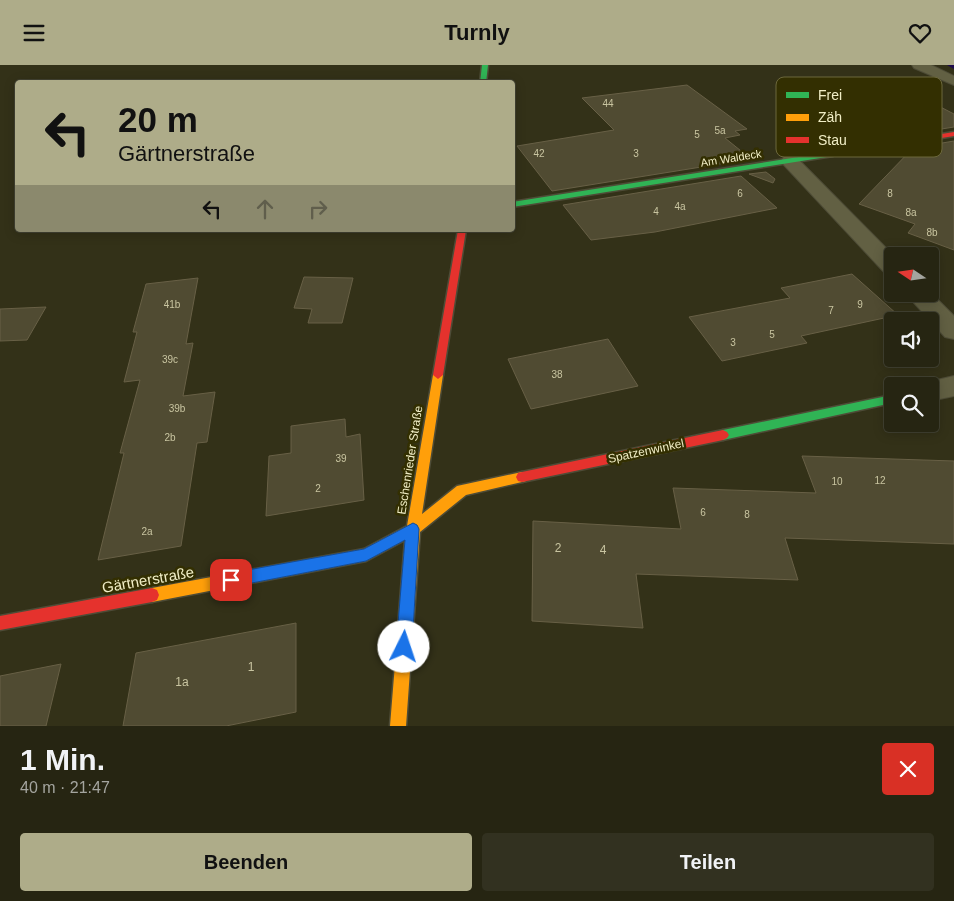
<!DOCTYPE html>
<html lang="de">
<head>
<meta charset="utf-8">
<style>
	:root { --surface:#262512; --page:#323120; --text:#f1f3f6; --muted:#a4a59f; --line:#424232; --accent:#aeac89 }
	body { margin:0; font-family:Arial,sans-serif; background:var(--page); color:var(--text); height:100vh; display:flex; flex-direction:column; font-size:19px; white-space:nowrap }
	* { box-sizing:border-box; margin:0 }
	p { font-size:16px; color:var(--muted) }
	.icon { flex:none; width:28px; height:28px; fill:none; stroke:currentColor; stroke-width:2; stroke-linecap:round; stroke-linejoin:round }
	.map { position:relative; height:661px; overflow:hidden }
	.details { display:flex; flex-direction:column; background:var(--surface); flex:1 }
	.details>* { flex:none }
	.banner { position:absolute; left:15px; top:15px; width:500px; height:152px; border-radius:5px; box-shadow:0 2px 12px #0003,0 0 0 1px var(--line); background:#aeac89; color:#111; overflow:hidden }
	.needle { width:32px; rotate:283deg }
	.fabs { position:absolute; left:884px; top:182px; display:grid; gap:10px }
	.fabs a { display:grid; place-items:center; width:55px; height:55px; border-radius:5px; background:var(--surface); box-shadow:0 2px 12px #0003,0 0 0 1px var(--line); font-size:25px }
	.pin { position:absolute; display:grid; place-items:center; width:42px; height:42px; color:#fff; margin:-21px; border-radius:10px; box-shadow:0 2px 8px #0006 }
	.me { position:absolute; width:55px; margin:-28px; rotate:4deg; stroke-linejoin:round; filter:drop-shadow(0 0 4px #0008) }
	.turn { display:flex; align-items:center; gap:18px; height:105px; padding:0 20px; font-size:22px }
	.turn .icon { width:65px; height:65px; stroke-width:2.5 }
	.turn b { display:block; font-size:35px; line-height:42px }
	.lanes { display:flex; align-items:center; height:48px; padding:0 20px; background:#0003; justify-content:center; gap:25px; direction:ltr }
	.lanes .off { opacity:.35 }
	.round { display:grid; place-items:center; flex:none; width:52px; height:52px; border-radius:5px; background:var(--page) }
	.overview { display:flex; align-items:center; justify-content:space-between; height:85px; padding:0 20px }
	h1 { font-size:30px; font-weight:800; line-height:38px }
	.cta { display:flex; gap:10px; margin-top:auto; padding:10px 20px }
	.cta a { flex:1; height:58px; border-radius:5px; background:var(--accent); color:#111; font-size:20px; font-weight:800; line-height:58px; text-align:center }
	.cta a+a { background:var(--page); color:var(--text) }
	header { display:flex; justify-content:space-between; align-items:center; height:65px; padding:0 20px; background:var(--accent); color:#111; font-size:22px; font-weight:800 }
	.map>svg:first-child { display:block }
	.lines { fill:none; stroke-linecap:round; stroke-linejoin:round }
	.stream { fill:#1e0b4d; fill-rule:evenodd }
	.building { fill:#504b32; stroke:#686046 }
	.street-casing { stroke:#4e4c37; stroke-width:2 }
	.fast-casing { stroke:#4e4c37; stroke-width:3 }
	.slow-casing { stroke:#4e4c37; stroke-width:3 }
	.jam-casing { stroke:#4e4c37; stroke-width:3 }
	.street { fill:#626043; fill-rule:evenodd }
	.fast { fill:#30b455; fill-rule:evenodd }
	.slow { fill:#ff9f0a; fill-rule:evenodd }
	.jam { fill:#e5322d; fill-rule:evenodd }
	.route { fill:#1a73e8; stroke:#114b97 }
	.labels { text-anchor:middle; stroke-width:5; stroke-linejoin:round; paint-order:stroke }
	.number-label { font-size:10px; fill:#c9c5a1 }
	.far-street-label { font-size:11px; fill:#f1eec6; stroke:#332f01 }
	.street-label { font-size:12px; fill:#f1eec6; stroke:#332f01 }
	.near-number-label { font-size:12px; fill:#c9c5a1 }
	.near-street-label { font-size:15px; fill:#f1eec6; stroke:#332f01 }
	.key { fill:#332f01; stroke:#6c683c; stroke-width:1 }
	.key-label { font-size:14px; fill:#f1eec6 }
</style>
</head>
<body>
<header><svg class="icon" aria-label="menu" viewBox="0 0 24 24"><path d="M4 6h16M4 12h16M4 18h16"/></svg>Turnly<svg class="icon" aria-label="heart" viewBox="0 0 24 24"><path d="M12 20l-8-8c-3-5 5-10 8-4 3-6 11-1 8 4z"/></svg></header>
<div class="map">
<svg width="954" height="661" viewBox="0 0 954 661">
	<rect width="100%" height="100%" fill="#333118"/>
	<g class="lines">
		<!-- stream -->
		<path class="stream" d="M 947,0 L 954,0 L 954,4 Z"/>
	</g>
	<!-- building -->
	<path class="building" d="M 894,18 L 954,49 L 954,62 L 898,71 L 829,29 Z
		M 687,20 L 747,64 L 735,66 L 740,70 L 725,73 L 751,94 L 552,126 L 517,81 L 614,65 L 582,33 Z
		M 954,76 L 954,185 L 908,168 L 915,159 L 859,139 L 913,83 Z
		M 766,107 L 775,114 L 773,118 L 749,109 Z
		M 741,111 L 777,143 L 655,167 L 591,175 L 563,140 Z
		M 852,209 L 898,250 L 801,271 L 807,278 L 722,296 L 689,252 L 790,233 L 781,223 Z
		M 304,212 L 353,213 L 342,258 L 308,258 L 312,244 L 294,243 Z
		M 198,213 L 186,279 L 193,278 L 183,331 L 215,327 L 207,377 L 197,378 L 181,481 L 98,495 L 124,388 L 120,388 L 140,315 L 124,317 L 137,267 L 133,267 L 146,219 Z
		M 46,242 L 27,275 L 0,276 L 0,244 Z
		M 608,274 L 638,321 L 531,344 L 508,294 Z
		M 345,354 L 346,372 L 360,369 L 364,435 L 266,451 L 269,391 L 291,388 L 291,361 Z
		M 802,391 L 954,396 L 954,479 L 785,473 L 798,515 L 636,509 L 643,563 L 532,556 L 533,456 L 681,464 L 673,423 L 816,428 Z
		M 296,558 L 296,647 L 226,661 L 123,661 L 136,588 Z
		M 61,599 L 46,661 L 0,661 L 0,611 Z"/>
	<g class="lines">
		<!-- street casing -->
		<g class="street-casing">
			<path id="street" d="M 912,0 L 931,0 L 954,11 L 954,20 L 914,3 Z
				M 790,91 L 796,92 L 894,191 L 892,209 L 884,207 L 784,100 L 781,96 L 784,92 Z
				M 930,227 L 954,251 L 954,274 L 945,272 L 906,229 Z
				M 954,311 L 954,331 L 930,336 L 930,321 L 919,321 L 920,319 Z"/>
		</g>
		<!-- fast casing -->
		<g class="fast-casing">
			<path id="fast" d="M 482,0 L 488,0 L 486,18 L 480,18 Z
				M 830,87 L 833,87 L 833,91 L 512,142 L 512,137 Z
				M 892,330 L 892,338 L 723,375 L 719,373 L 717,370 L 719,367 L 723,365 Z"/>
		</g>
		<!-- slow casing -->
		<g class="slow-casing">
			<path id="slow" d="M 438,306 L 443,310 L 422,449 L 457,421 L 522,407 L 526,408 L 528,412 L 526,416 L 522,417 L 466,430 L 420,467 L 406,661 L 390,661 L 405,475 L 366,496 L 152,537 L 147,535 L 145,530 L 147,525 L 152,523 L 364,484 L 407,461 L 433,310 Z"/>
		</g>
		<!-- jam casing -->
		<g class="jam-casing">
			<path id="jam" d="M 954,67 L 954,71 L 830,91 L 826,89 L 830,87 Z
				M 458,165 L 466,165 L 443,310 L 438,314 L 433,310 Z
				M 723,365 L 727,367 L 729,370 L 727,373 L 723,375 L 522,417 L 518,416 L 516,412 L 518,408 L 522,407 Z
				M 152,523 L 157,525 L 159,530 L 157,535 L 152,537 L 0,565 L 0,551 Z"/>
		</g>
		<!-- street -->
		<use href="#street" class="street"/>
		<!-- fast -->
		<use href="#fast" class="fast"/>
		<!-- slow -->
		<use href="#slow" class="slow"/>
		<!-- jam -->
		<use href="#jam" class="jam"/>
	</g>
	<!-- route -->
	<path class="route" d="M 413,458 L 417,460 L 419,464 L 412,582 L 409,588 L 404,590 L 398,588 L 396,582 L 405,475 L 366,496 L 231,522 L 226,520 L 224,515 L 226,510 L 231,508 L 364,484 Z"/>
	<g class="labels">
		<!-- number labels -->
		<g class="number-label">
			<text x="608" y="42">44</text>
			<text x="720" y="69">5a</text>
			<text x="697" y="73">5</text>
			<text x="539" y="92">42</text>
			<text x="636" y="92">3</text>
			<text x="740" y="132">6</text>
			<text x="890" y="132">8</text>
			<text x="680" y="145">4a</text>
			<text x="656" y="150">4</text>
			<text x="911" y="151">8a</text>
			<text x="932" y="171">8b</text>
			<text x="172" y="243">41b</text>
			<text x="860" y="243">9</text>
			<text x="831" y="249">7</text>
			<text x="772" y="273">5</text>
			<text x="733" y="281">3</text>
			<text x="170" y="298">39c</text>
			<text x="557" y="313">38</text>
			<text x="177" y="347">39b</text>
			<text x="170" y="376">2b</text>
			<text x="341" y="397">39</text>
			<text x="880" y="419">12</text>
			<text x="837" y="420">10</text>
			<text x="318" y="427">2</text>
			<text x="703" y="451">6</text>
			<text x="747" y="453">8</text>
			<text x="147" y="470">2a</text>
		</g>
		<!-- far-street labels -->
		<g class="far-street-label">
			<text transform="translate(731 93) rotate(-9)" y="4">Am Waldeck</text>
		</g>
		<!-- street labels -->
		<g class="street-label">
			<text transform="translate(646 386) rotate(-12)" y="4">Spatzenwinkel</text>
			<text transform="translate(410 395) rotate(-81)" y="4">Eschenrieder Straße</text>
		</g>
		<!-- near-number labels -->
		<g class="near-number-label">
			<text x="558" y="487">2</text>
			<text x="603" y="489">4</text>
			<text x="251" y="606">1</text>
			<text x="182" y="621">1a</text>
		</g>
		<!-- near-street labels -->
		<g class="near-street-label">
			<text transform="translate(148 515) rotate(-10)" y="5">Gärtnerstraße</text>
		</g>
	</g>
	<!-- legend -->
	<rect x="776" y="12" width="166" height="80" rx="8" class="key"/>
	<rect x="786" y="27" width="23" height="6" fill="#30b455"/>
	<rect x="786" y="49" width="23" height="7" fill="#ff9f0a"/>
	<rect x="786" y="72" width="23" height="6" fill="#e5322d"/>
	<g class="key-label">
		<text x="818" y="35">Frei</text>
		<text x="818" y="57">Zäh</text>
		<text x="818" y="80">Stau</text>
	</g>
</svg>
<div class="fabs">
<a><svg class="needle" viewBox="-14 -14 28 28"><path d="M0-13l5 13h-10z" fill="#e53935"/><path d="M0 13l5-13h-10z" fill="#a4a59f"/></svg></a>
<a><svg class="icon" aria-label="sound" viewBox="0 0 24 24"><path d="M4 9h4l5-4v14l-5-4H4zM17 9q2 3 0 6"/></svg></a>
<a><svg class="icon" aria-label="search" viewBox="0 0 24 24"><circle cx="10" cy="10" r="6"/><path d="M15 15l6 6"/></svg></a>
</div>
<div class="pin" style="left:231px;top:515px;background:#d93025"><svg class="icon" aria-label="arrive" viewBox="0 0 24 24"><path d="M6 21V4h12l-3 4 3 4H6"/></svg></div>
<svg class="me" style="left:404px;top:582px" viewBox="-20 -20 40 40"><circle r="19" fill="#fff"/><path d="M0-13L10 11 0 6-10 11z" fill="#1a73e8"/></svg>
<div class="banner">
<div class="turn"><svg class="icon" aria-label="left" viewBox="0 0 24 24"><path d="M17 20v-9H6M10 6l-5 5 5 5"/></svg><div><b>20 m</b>Gärtnerstraße</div></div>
<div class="lanes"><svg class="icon" aria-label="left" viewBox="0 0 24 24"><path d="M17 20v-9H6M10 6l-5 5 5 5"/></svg><svg class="icon off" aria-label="ahead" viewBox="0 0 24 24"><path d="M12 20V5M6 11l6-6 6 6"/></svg><svg class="icon off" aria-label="right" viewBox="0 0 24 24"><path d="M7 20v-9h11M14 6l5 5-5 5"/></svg></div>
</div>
</div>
<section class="details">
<div class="overview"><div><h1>1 Min.</h1><p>40 m · 21:47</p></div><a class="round" style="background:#d93025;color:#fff"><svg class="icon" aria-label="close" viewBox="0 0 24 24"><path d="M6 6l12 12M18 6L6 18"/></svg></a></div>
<div class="cta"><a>Beenden</a><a>Teilen</a></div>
</section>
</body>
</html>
